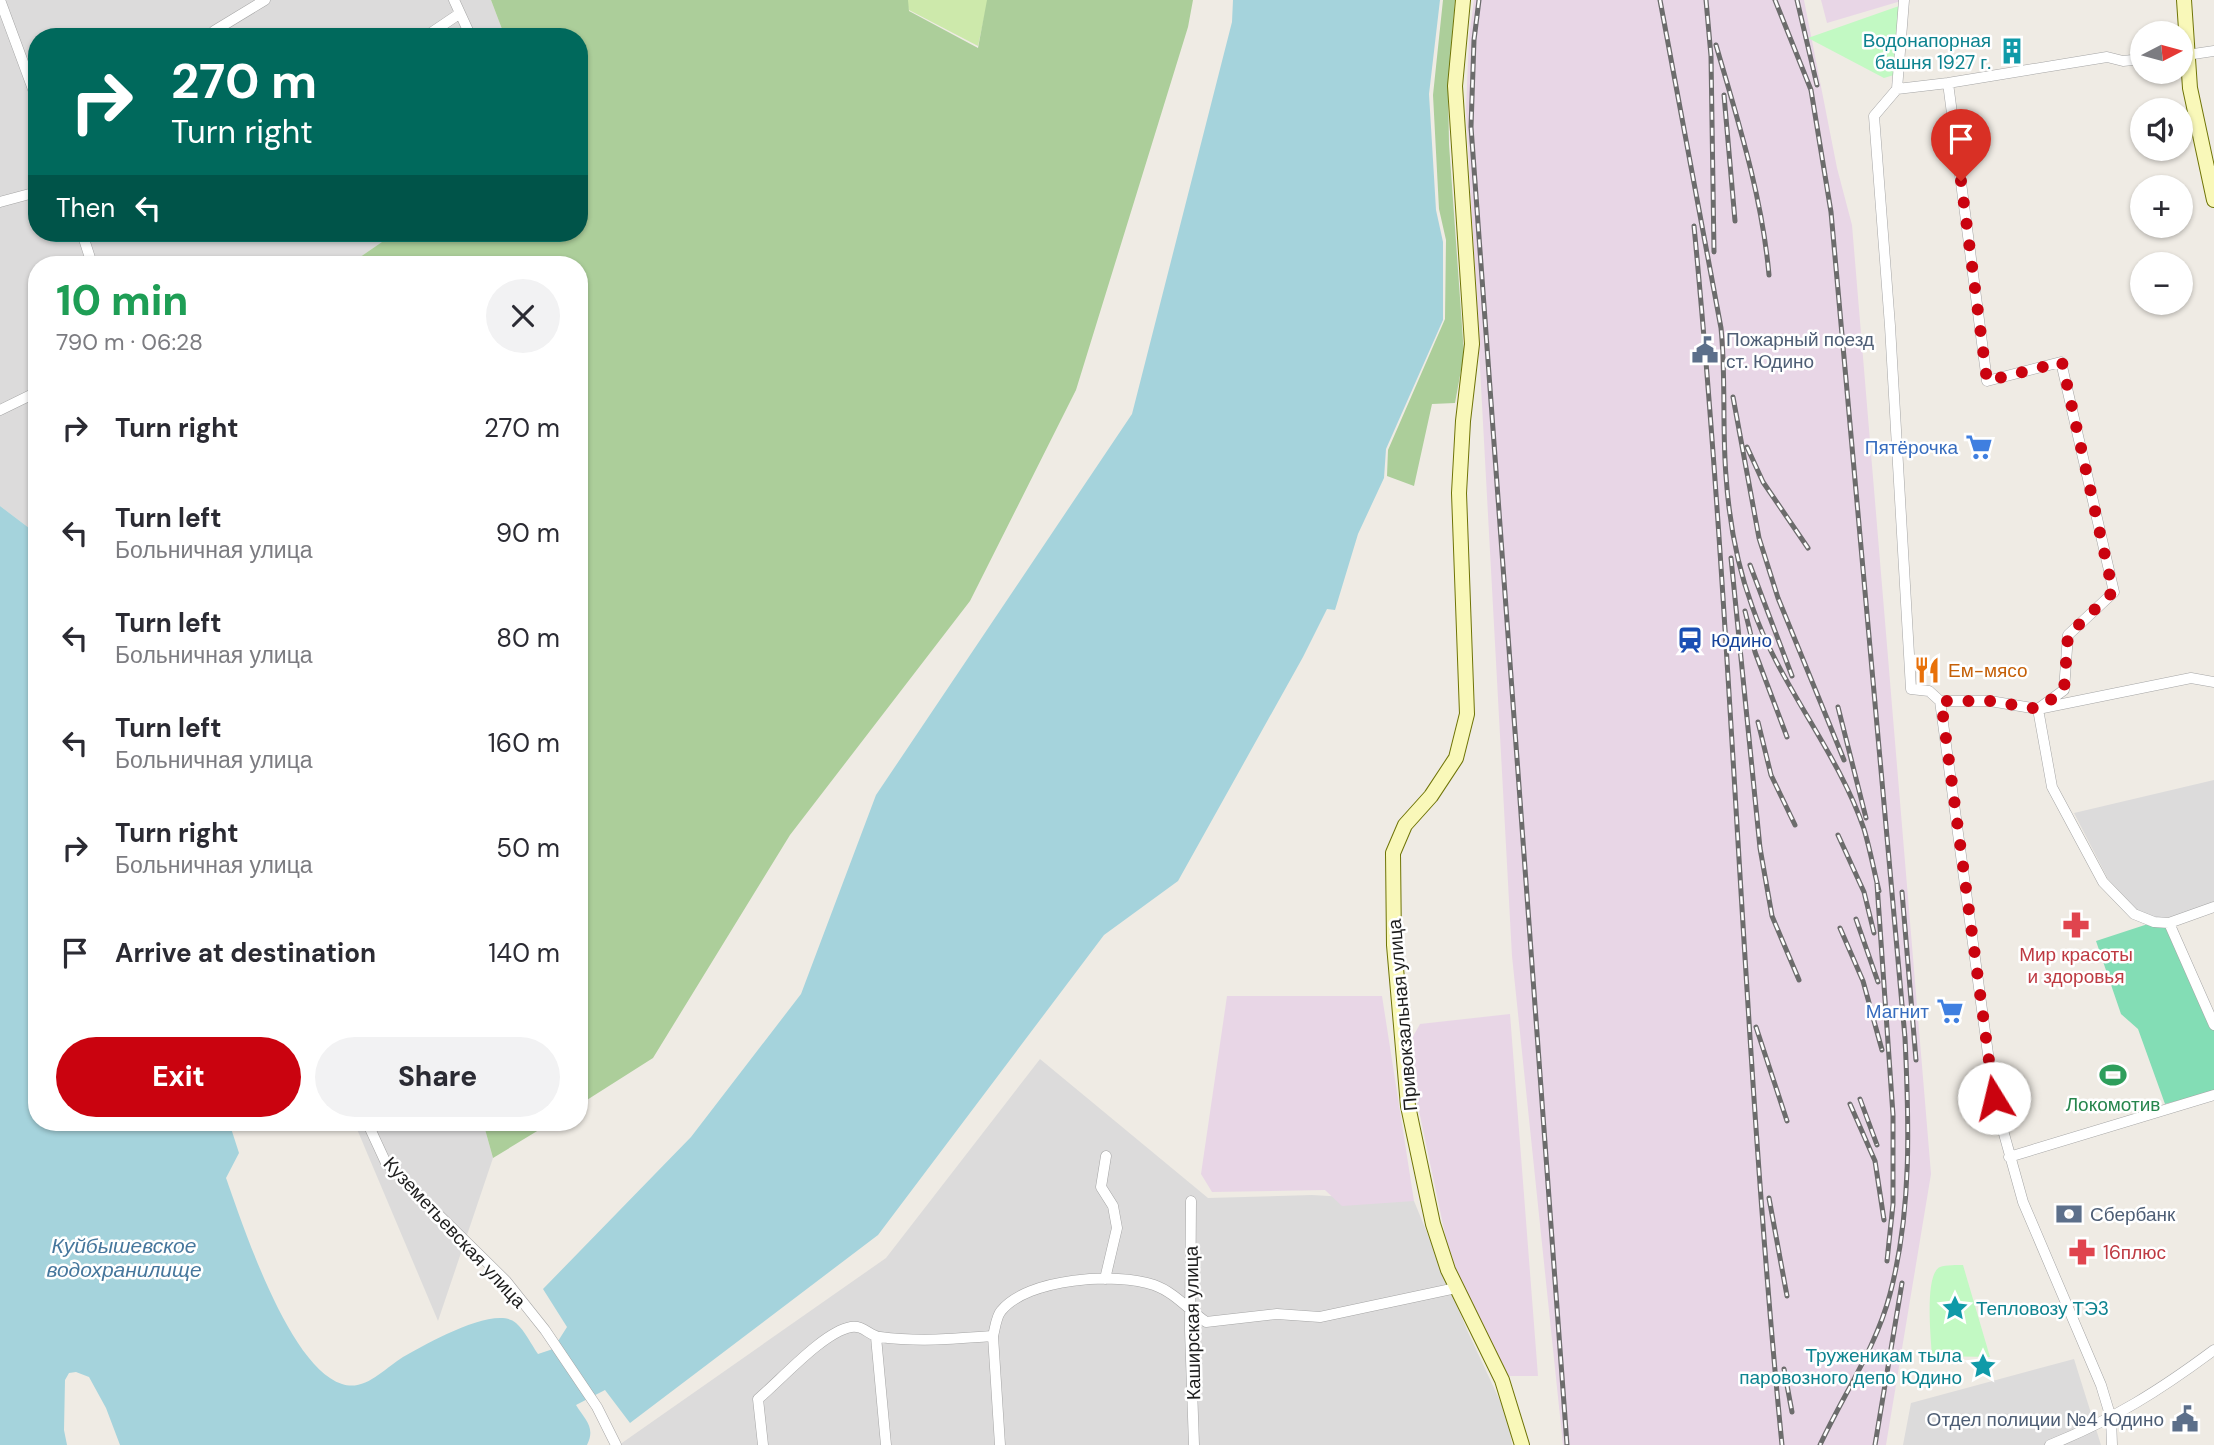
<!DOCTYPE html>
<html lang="en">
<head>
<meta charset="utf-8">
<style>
	:root { --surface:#fff; --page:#f2f2f3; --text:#2b2b33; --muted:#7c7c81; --accent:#ca030f }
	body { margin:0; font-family:"DM Sans",sans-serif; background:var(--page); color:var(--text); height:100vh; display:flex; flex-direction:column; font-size:26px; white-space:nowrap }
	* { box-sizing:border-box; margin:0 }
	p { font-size:23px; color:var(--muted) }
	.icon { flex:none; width:38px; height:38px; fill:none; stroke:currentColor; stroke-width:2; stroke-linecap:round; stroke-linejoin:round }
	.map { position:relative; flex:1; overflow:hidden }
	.sheet { position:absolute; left:28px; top:256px; width:560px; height:875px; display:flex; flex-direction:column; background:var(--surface); border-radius:28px; box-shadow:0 2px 5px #0004 }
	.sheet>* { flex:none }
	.top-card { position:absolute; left:28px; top:28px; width:560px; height:214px; border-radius:28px; box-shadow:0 2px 5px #0004; background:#00695c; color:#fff; overflow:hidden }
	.needle { width:46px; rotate:84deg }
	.controls { position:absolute; left:2130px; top:21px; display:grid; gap:14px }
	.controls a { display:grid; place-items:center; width:63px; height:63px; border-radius:50%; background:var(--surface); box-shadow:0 2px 5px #0004; font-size:35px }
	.pin { position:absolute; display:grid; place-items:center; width:60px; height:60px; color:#fff; margin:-72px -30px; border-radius:50% 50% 50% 0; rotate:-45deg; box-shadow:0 0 7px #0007 }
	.pin .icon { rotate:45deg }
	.me { position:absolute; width:77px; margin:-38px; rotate:351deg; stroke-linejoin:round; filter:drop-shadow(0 0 5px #0008) }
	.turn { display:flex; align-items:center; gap:24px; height:147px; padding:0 28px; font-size:32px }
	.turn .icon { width:91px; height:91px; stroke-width:2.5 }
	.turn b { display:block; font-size:49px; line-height:60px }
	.then { display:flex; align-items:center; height:66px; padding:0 28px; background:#0003; gap:14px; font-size:26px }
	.round { display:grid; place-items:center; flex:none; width:74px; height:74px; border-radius:37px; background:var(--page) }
	.head { display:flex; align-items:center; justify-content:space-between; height:119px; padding:0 28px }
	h1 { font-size:42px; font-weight:800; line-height:52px; color:#1e9e55 }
	.action { display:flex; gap:14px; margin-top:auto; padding:14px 28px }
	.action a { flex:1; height:80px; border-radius:42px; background:var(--accent); color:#fff; font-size:28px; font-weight:800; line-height:80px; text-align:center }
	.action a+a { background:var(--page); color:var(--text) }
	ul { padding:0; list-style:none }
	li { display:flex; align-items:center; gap:21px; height:105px; padding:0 28px }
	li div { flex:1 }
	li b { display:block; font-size:26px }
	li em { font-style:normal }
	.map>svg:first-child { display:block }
	.residential { fill:#dcdbdb }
	.industrial { fill:#e8d6e6 }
	.grass { fill:#cde9ab }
	.forest { fill:#acce9a }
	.park { fill:#c2f9c3 }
	.pitch { fill:#83ddb5 }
	.water { fill:#a5d3dc }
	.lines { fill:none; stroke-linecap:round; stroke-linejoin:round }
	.street-casing { stroke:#a5a5a5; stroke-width:11 }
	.secondary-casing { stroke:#6f7406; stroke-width:16 }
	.street { stroke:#fff; stroke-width:10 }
	.secondary { stroke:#f9f8b9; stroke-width:14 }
	.rail-casing { stroke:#6c6c6c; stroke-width:5 }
	.rail { stroke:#fff; stroke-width:2.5; stroke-dasharray:8; stroke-linecap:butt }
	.route { stroke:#ca030f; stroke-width:12; stroke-dasharray:0 21.6 }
	.labels { text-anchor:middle; stroke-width:5; stroke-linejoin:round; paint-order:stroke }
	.culture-label { font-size:19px; fill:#0d838f; stroke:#fff; text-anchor:end }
	.service-label { font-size:19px; fill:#4e5e75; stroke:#fff; text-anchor:start }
	.shop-label { font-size:19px; fill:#366cbe; stroke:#fff; text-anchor:end }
	.transit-label { font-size:19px; fill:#164399; stroke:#fff; text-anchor:start }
	.food-label { font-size:19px; fill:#c56008; stroke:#fff; text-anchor:start }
	.health-label { font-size:19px; fill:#be3a42; stroke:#fff }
	.street-label { font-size:19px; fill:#1e1e1e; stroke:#fff }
	.leisure-label { font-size:19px; fill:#27864d; stroke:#fff }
	.water-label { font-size:21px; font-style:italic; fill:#46779d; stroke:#fff }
</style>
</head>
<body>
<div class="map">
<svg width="2214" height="1445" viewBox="0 0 2214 1445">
	<rect width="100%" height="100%" fill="#efebe4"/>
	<!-- residential -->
	<path class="residential" d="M 0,0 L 491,0 L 505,37 L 37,37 L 37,233 L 395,233 L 350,264 L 37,264 L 37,534 L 0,506 Z
		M 2214,780 L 2214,903 L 2173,917 L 2157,918 L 2138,911 L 2108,879 L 2074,813 Z
		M 1040,1059 L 1208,1198 L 1312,1195 L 1414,1201 L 1467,1330 L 1508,1418 L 1512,1445 L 619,1445 L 886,1258 Z
		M 354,1122 L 483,1122 L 493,1158 L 438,1321 Z
		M 2074,1359 L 2101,1445 L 1903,1445 L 1911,1403 Z"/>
	<!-- industrial -->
	<path class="industrial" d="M 1474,0 L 1804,0 L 1837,168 L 1852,225 L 1931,1174 L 1886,1445 L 1563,1445 L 1512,956 L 1466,110 L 1469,37 Z
		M 1821,0 L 1901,0 L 1901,1 L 1827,23 Z
		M 1227,996 L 1382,996 L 1414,1201 L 1342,1206 L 1325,1190 L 1212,1192 L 1201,1174 Z
		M 1510,1014 L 1538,1376 L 1507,1376 L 1450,1258 L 1406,1049 L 1420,1024 Z"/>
	<!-- grass -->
	<path class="grass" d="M 906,0 L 988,0 L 978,46 L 909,10 Z"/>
	<!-- forest -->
	<path class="forest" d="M 491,0 L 908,0 L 909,11 L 978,48 L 987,0 L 1193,0 L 1188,27 L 1076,390 L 970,601 L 790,835 L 653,1058 L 579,1105 L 579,264 L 350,264 L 395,233 L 579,233 L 579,37 L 505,37 Z
		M 1443,0 L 1455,0 L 1448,86 L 1449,144 L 1464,354 L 1455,403 L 1432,404 L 1414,486 L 1387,476 L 1388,450 L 1445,319 L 1446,240 L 1439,209 L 1433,95 Z
		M 483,1122 L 552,1122 L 493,1158 Z"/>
	<!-- park -->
	<path class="park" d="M 1899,6 L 1894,75 L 1884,78 L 1808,38 Z
		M 1963,1265 L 1990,1357 L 1932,1356 C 1931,1340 1924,1274 1940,1267 C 1946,1265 1957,1265 1963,1265 Z"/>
	<!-- pitch -->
	<path class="pitch" d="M 2154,922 L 2169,923 L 2214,1025 L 2214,1092 L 2165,1104 L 2138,1029 L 2121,1014 L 2096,941 Z"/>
	<!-- water -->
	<path class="water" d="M 1233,0 L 1440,0 L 1429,94 L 1436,210 L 1443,242 L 1443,320 L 1386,449 L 1384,478 L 1358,534 L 1335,610 L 1327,609 L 1303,657 L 1178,881 L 1104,935 L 878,1235 L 630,1423 L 605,1390 L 576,1405 C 585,1420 596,1427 587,1445 L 120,1445 L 106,1408 L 89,1377 L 76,1372 L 69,1373 L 65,1380 L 64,1430 L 67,1445 L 0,1445 L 0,506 L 37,534 L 37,1122 L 229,1122 L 239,1153 L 226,1178 C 244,1228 289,1367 342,1384 C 365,1392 385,1368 403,1357 C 425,1345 495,1304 516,1323 C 525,1331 531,1344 538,1354 L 553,1349 L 567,1327 L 543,1289 L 691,1137 L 801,994 L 876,795 L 1132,414 L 1232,22 Z"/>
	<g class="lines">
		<!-- street casing -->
		<g class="street-casing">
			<path id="street" d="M 0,0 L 37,100
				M 454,0 L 471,37
				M 1904,0 L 1897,89 L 1874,116 L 1890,326 L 1911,689 L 1929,691 L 1940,701 L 1990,701 L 2038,709 L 2191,678 L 2214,682
				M 214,31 L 265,0
				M 425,37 L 459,14
				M 2180,56 L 2214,51
				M 1948,83 L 1987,381 L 2061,362 L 2114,592 L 2068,635 L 2064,690 L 2038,709 L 2052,787 L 2103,882 L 2134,914 L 2154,922 L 2169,923 L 2214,907
				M 1897,89 L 1948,83 L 2107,57 L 2123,61 L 2142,59
				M 0,202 L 37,192
				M 82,233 L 92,264
				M 0,410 L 37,392
				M 1940,701 L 1994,1098 L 2023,1202 L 2101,1385 L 2111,1418 L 2112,1445
				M 2169,923 L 2214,1025
				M 367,1122 L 386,1163 L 506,1281 L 545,1330 L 597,1407 L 616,1445
				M 2009,1157 L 2214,1095
				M 1191,1201 L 1190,1330 L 1194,1445
				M 1105,1279 L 1117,1228 L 1113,1206 L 1101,1187 L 1106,1156
				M 993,1336 L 1000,1445
				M 876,1337 L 886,1445
				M 763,1445 L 758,1399 C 781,1380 823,1332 851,1327 C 864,1325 869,1336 880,1337 C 918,1342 955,1339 993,1336 C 995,1329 996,1317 1001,1311 C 1027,1278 1117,1272 1154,1285 C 1174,1292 1189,1310 1206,1322 L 1277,1314 L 1320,1317 L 1456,1288
				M 2050,1445 C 2114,1419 2159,1391 2214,1350"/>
		</g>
		<!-- secondary casing -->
		<g class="secondary-casing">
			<path id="secondary" d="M 1463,0 L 1455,86 L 1472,344 L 1463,421 L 1459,493 L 1467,714 L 1456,758 L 1431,796 L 1405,825 L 1393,853 L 1394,945 L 1408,1106 L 1433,1224 L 1448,1270 L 1502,1380 L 1522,1445
				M 2184,0 L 2190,88 L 2214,200"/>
		</g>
		<!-- street -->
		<use href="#street" class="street"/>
		<!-- secondary -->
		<use href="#secondary" class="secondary"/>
		<!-- rail casing -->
		<g class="rail-casing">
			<path id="rail" d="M 1479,0 L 1474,40 L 1471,127 L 1567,1445
				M 1660,0 L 1721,328 C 1726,377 1722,427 1726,476 C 1729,520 1737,565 1752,606 C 1779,685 1837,750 1864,829 C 1870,849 1874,871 1879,891
				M 1706,0 L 1711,56 L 1714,252
				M 1775,0 L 1811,90 L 1831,212 L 1905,1038 C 1909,1122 1912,1211 1890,1294 C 1876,1348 1843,1395 1820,1445
				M 1797,0 L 1817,85
				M 1716,45 C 1738,121 1762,196 1769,275
				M 1724,95 L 1735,221
				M 1694,226 C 1733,632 1742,1039 1782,1445
				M 1733,397 L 1759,538 L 1778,598 L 1844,760
				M 1747,447 L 1763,482 L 1808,548
				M 1731,558 L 1760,848 L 1772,916 L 1799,980
				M 1750,565 L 1792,676
				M 1745,611 L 1755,652 L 1787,737
				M 1838,707 L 1866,818
				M 1758,722 L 1771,775 L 1795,825
				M 1838,835 L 1864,892 L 1874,933
				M 1877,884 L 1893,1115 L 1893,1204 L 1887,1261
				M 1902,892 L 1916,1060
				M 1856,919 L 1878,982
				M 1840,928 L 1863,981 L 1882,1050
				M 1756,1027 L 1787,1121
				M 1860,1099 L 1877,1145
				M 1850,1104 L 1875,1161 L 1884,1220
				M 1769,1198 L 1787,1296
				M 1784,1369 L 1792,1412
				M 1875,1445 L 1902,1283"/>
		</g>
		<!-- rail -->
		<use href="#rail" class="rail"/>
	</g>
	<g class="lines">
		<!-- route -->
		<path class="route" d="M 1961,181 L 1987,381 L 2062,362 L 2113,592 L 2068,635 L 2064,690 L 2038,709 L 1990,701 L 1941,701 L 1994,1098"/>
	</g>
	<!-- icons -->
	<defs>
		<g id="building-bare" transform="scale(2.1)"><path d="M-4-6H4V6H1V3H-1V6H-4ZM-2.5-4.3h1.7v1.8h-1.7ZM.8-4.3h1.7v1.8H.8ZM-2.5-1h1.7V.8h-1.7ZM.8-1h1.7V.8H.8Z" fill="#0f9aa8" stroke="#fff" stroke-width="2.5" paint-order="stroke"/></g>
		<g id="civic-bare" transform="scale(2.1)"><path d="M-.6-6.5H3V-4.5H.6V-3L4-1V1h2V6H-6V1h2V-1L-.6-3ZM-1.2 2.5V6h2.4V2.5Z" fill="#5c6f8a" stroke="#fff" stroke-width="2.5" paint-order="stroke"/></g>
		<g id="supermarket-bare" transform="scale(2.1)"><path d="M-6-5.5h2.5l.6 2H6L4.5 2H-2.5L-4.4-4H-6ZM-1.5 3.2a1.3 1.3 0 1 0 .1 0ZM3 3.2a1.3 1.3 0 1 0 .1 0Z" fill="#3f7fe0" stroke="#fff" stroke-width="2.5" paint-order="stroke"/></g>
		<g id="station-bare" transform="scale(2.1)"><path d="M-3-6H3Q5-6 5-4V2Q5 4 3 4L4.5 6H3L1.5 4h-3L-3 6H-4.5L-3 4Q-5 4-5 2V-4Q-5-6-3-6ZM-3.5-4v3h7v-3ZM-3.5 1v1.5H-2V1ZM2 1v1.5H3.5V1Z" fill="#1a4fb4" stroke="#fff" stroke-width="2.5" paint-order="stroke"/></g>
		<g id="restaurant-bare" transform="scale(2.1)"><path d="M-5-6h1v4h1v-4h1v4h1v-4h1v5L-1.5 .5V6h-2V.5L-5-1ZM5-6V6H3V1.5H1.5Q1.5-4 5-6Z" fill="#e8710a" stroke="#fff" stroke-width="2.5" paint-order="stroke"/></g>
		<g id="pharmacy-bare" transform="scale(2.1)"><path d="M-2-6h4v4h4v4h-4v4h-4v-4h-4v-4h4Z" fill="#e0444e" stroke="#fff" stroke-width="2.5" paint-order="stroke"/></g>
		<g id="stadium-bare" transform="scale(2.1)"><path d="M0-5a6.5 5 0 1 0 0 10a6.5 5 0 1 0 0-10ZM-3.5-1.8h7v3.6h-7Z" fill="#2e9e5b" stroke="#fff" stroke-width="2.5" paint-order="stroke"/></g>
		<g id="bank-bare" transform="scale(2.1)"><path d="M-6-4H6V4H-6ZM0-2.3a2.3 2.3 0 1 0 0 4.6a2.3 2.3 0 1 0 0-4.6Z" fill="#5c6f8a" stroke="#fff" stroke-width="2.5" paint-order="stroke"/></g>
		<g id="sight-bare" transform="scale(2.1)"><path d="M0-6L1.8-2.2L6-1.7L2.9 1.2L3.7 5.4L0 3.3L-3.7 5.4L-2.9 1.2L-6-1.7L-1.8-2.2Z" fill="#0f9aa8" stroke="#fff" stroke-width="2.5" paint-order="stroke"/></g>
	</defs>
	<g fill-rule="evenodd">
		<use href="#building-bare" x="2012" y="51"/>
		<use href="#civic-bare" x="1705" y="350"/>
		<use href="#supermarket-bare" x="1979" y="447"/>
		<use href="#station-bare" x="1690" y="640"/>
		<use href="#restaurant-bare" x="1927" y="670"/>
		<use href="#pharmacy-bare" x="2076" y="925"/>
		<use href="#supermarket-bare" x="1950" y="1011"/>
		<use href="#stadium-bare" x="2113" y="1075"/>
		<use href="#bank-bare" x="2069" y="1214"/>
		<use href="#pharmacy-bare" x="2082" y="1252"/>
		<use href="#sight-bare" x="1955" y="1308"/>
		<use href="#sight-bare" x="1983" y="1366"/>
		<use href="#civic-bare" x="2185" y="1419"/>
	</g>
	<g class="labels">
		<!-- culture labels -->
		<g class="culture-label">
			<text x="1991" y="47">Водонапорная<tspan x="1991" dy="22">башня 1927 г.</tspan></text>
			<text x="1976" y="1315" text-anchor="start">Тепловозу ТЭ3</text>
			<text x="1962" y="1362">Труженикам тыла<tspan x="1962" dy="22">паровозного депо Юдино</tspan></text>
		</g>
		<!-- service labels -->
		<g class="service-label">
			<text x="1726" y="346">Пожарный поезд<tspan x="1726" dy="22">ст. Юдино</tspan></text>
			<text x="2090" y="1221">Сбербанк</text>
			<text x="2164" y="1426" text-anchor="end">Отдел полиции №4 Юдино</text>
		</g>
		<!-- shop labels -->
		<g class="shop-label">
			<text x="1958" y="454">Пятёрочка</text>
			<text x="1929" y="1018">Магнит</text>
		</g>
		<!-- transit labels -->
		<g class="transit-label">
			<text x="1711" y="647">Юдино</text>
		</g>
		<!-- food labels -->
		<g class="food-label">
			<text x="1948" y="677">Ем-мясо</text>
		</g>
		<!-- health labels -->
		<g class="health-label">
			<text x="2076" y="961">Мир красоты<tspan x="2076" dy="22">и здоровья</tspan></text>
			<text x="2103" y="1259" text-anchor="start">16плюс</text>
		</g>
		<!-- street labels -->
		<g class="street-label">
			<text transform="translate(1402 1015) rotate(-95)" y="7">Привокзальная улица</text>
			<text transform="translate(455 1232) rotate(47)" y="7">Куземетьевская улица</text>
			<text transform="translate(1192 1323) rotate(-91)" y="7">Каширская улица</text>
		</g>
		<!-- leisure labels -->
		<g class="leisure-label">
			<text x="2113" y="1111">Локомотив</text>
		</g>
		<!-- water labels -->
		<g class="water-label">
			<text x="124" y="1253">Куйбышевское<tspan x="124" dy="24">водохранилище</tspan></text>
		</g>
	</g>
</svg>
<div class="controls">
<a><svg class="needle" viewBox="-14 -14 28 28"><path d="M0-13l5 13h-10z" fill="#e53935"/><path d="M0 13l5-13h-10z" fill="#7c7c81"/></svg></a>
<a><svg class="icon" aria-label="sound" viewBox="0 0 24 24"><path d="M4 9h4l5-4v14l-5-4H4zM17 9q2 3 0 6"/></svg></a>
<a>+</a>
<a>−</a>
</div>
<div class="pin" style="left:1961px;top:181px;background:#d93025"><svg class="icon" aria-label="arrive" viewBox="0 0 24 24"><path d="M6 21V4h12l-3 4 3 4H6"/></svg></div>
<svg class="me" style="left:1994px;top:1098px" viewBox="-20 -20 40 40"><circle r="19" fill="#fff"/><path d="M0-13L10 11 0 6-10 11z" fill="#ca030f"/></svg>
<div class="top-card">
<div class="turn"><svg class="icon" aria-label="right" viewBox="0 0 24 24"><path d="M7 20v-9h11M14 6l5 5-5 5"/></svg><div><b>270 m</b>Turn right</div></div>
<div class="then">Then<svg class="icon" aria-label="left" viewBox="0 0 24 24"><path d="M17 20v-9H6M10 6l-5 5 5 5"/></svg></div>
</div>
<section class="sheet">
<div class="head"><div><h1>10 min</h1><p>790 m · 06:28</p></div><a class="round"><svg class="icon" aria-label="close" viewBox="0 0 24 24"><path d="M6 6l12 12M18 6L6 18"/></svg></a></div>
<ul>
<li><svg class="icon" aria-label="right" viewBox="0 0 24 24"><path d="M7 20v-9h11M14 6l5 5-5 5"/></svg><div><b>Turn right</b></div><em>270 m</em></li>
<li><svg class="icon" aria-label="left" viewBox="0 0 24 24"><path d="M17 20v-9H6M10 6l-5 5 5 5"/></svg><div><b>Turn left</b><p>Больничная улица</p></div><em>90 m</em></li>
<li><svg class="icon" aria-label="left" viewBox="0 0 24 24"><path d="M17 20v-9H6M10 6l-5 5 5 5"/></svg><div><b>Turn left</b><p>Больничная улица</p></div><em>80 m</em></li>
<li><svg class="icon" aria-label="left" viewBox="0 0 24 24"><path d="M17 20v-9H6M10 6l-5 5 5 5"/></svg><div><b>Turn left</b><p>Больничная улица</p></div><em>160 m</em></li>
<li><svg class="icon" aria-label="right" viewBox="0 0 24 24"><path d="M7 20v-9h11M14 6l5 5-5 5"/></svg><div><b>Turn right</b><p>Больничная улица</p></div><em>50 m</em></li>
<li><svg class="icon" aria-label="arrive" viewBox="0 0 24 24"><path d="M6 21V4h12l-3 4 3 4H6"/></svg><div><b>Arrive at destination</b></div><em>140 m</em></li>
</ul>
<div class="action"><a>Exit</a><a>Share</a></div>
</section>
</div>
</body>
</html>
